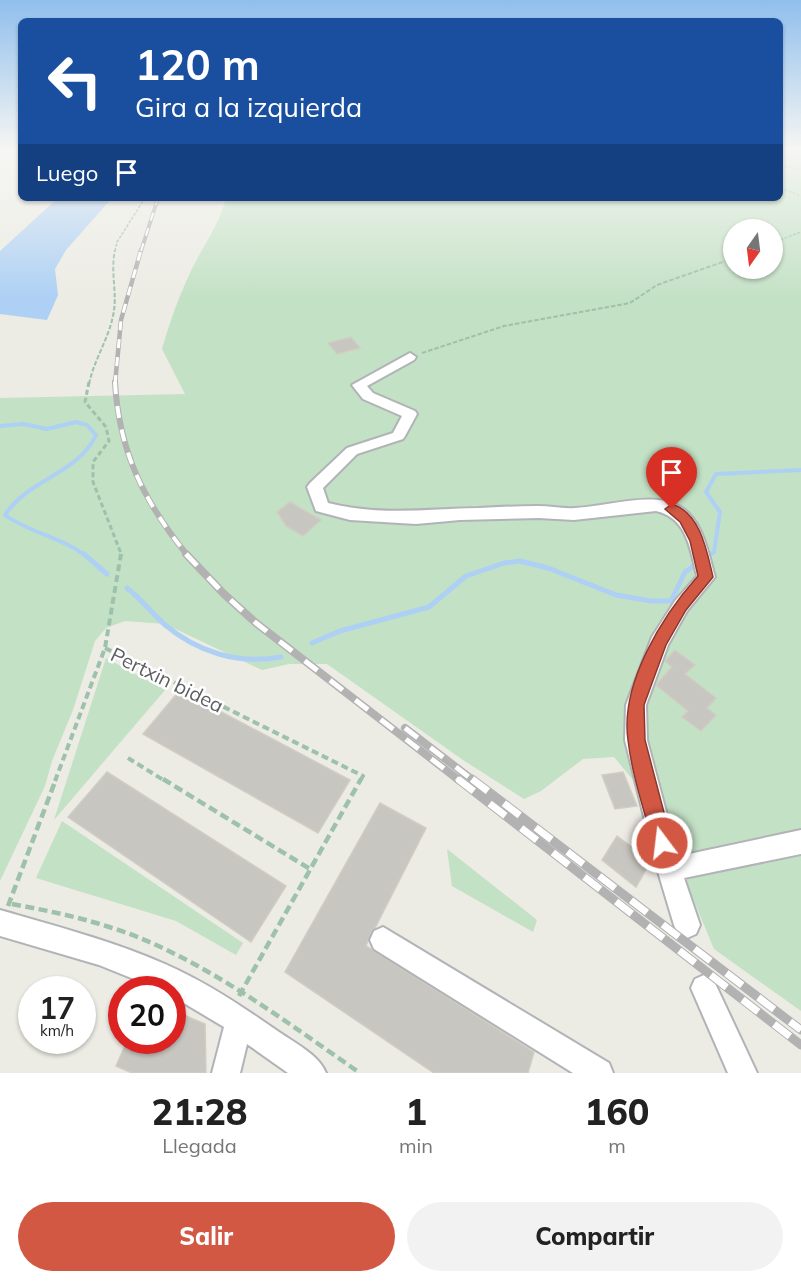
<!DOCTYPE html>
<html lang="es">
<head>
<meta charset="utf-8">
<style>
	:root { --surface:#fff; --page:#f2f2f2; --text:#222; --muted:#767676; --accent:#d35844 }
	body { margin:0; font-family:Mulish,sans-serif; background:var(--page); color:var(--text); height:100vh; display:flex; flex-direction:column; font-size:22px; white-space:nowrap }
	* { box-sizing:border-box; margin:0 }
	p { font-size:20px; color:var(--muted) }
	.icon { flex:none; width:33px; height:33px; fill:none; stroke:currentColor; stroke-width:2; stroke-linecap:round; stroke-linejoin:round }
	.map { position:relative; height:1073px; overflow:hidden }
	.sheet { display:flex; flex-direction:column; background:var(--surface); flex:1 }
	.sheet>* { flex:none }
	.banner { position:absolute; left:18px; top:18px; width:765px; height:183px; border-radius:9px; box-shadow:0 2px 4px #0004; background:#1a4fa0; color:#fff; overflow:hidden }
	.needle { width:39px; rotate:194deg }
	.fabs { position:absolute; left:723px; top:219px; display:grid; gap:12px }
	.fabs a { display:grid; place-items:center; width:60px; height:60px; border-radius:50%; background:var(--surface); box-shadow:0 2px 4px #0004; font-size:30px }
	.speed { position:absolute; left:18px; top:976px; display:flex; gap:12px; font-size:30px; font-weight:700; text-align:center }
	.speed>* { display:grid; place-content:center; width:78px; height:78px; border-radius:50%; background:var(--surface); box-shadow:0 2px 4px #0004; line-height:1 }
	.speed small { font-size:15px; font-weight:400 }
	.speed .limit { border:9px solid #d22; background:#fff; color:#111 }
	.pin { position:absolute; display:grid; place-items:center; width:51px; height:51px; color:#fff; margin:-62px -26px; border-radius:50% 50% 50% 0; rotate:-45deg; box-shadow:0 0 6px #0007 }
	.pin .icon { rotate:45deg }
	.me { position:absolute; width:66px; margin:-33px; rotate:345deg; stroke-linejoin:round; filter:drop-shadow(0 0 4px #0008) }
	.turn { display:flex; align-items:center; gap:21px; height:126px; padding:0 18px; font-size:27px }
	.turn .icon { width:78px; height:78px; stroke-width:2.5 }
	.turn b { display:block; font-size:42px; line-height:51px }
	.then { display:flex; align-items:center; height:57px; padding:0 18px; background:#0003; gap:12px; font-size:22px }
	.eta { display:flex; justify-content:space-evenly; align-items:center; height:102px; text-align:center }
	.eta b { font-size:36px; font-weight:800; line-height:42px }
	.button { display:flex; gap:12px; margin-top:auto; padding:12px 18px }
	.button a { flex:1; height:69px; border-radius:36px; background:var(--accent); color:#fff; font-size:24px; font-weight:800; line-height:69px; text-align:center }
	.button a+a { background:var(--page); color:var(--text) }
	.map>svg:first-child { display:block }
	.green { fill:#c3e1c5; fill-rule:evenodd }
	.water { fill:#add0f4 }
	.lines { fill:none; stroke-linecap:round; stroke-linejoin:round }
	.stream-far1 { stroke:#add0f4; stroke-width:4 }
	.stream { stroke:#add0f4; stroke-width:5 }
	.building { fill:#c8c6c0; stroke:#d0cdc3; stroke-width:1.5 }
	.minor-casing { stroke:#b1b3b7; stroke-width:4 }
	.path-far4 { stroke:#9dc1aa; stroke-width:1.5; stroke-dasharray:3 1.5; stroke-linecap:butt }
	.path-far3 { stroke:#9dc1aa; stroke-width:2; stroke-dasharray:4.5 2; stroke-linecap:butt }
	.path-far2 { stroke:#9dc1aa; stroke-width:3; stroke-dasharray:5 3; stroke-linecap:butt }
	.path-far1 { stroke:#9dc1aa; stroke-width:4; stroke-dasharray:7 4; stroke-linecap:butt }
	.path { stroke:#9dc1aa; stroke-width:4.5; stroke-dasharray:9 4.5; stroke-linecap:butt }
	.minor { fill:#fff; fill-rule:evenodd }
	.rail-far4-casing { stroke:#b2b2b3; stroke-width:4 }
	.rail-far3-casing { stroke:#b2b2b3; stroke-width:4.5 }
	.rail-far2-casing { stroke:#b2b2b3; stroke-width:6 }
	.rail-far1-casing { stroke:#b2b2b3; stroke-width:8 }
	.rail-casing { stroke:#b2b2b3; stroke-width:9 }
	.rail-far4 { stroke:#fff; stroke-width:2; stroke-dasharray:8; stroke-linecap:butt }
	.rail-far3 { stroke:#fff; stroke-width:3; stroke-dasharray:9; stroke-linecap:butt }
	.rail-far2 { stroke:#fff; stroke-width:4; stroke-dasharray:12; stroke-linecap:butt }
	.rail-far1 { stroke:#fff; stroke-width:5; stroke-dasharray:16; stroke-linecap:butt }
	.rail { stroke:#fff; stroke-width:7; stroke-dasharray:20; stroke-linecap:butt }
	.route { fill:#d35844; stroke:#89392c; stroke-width:1.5 }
	.labels { text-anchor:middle; stroke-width:5; stroke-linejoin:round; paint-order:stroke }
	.near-street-label { font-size:20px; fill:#5c5e62; stroke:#fff }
</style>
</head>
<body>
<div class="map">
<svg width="801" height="1073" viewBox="0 0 801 1073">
	<rect width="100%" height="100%" fill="#ecebe4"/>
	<!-- green -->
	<path class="green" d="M 780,149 L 801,149 L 801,1011 L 714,949 L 654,805 L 614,757 L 583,759 L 541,791 L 524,799 L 463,760 L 327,664 L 289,664 L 262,670 L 165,624 L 125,621 L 106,628 L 95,641 L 73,710 L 52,761 L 45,786 L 0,881 L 0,398 L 185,394 L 162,349 C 171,318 181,290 196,261 C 207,240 220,222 226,198 L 780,198 ZM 734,230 L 772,230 L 772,268 L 734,268 Z
		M 106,658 L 165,690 L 54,820 Z
		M 62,821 L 243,943 L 236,955 L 176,921 L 36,878 Z
		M 447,849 L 537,920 L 533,932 L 452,886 Z"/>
	<!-- water -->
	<path class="water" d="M 58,198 L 112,198 L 66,250 L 55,269 L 58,295 L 47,320 L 0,314 L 0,251 Z"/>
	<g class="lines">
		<!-- stream-far1 -->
		<path class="stream-far1" d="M 0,426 L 23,424 L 47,429 L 76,422 L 87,425 L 96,435 C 78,474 27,480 5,515 C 30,533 61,537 86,556
			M 708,556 L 714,552 L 720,512 L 706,492 L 716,474 L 801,470"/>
		<!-- stream -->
		<path class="stream" d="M 84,554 L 107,574
			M 705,558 L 710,554
			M 127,588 C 141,599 151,612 164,624 C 197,652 238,665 281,657
			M 312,643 L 340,631 L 429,607 L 466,576 L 504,563 L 520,561 L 548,568 L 616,595 L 651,601 L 671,601 L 685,572 L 698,563"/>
	</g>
	<!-- building -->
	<path class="building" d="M 351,337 L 360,348 L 337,354 L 328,343 Z
		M 290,502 L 321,520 L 303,536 L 286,526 L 277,512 Z
		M 675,650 L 695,665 L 685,674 L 716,698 L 707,708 L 716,715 L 701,731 L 682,717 L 688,711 L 656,685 L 672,667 L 665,661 Z
		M 180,690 L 350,780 L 318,833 L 143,734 Z
		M 107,772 L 286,886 L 251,942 L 68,817 Z
		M 623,772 L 637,806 L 615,809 L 602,775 Z
		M 380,803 L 426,828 L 375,928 L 372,930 L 366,946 L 534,1052 L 528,1073 L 434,1073 L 285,972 Z
		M 617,836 L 651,861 L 636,887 L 602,860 Z
		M 172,1010 L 205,1024 L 206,1073 L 132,1073 L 116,1066 L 127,1041 L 172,1041 Z"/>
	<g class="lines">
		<!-- minor casing -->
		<g class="minor-casing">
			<path id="minor" d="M 410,353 L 416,357 L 414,360 L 367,386 L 373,393 L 415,411 L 417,414 L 405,436 L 403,439 L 357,454 L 323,488 L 328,503 C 379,516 427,509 479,508 C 498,507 518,506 538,506 C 550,506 563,509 575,508 C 605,507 652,491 679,506 C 703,519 708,553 715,577 L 687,611 L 668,645 L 646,705 L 647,740 L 677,853 L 689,854 L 801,830 L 801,854 L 684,878 L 700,925 L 696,934 L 687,938 L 678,934 L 674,925 L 656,865 L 625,740 L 626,705 L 652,637 L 675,601 L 697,576 C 690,548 687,518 656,511 L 574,520 L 539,518 L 460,520 L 416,524 L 350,520 L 316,511 L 307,487 L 310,483 L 347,448 L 393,433 L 402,416 L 363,399 L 352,385 Z
				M 0,910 C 56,926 112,941 165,964 C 206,982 243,1007 279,1032 C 295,1043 319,1055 326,1073 L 288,1073 L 247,1044 L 240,1073 L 212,1073 L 224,1027 L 172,996 L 172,990 L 161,990 L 99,965 L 0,936 Z
				M 383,927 L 609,1063 L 613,1073 L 573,1073 L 374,949 L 370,940 L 374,931 Z
				M 704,975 L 713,979 L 757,1073 L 728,1073 L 691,988 L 695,979 Z"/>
		</g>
		<!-- path-far4 -->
		<path class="path-far4" d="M 780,165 L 801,170
			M 780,188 L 801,196
			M 772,243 L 801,232
			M 115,251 L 117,242 L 145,198"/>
		<!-- path-far3 -->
		<path class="path-far3" d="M 422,353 L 504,326 L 630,303 L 657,285 L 734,258
			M 89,384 C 94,360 108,340 113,316 C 118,295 110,272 115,250"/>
		<!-- path-far2 -->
		<path class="path-far2" d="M 89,382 L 85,402 L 106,427 L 109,441 L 93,462 L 93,482 L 122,556"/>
		<!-- path-far1 -->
		<path class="path-far1" d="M 105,648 L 363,776 L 360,781
			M 128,758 L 165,781
			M 55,781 L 105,648 L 121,554"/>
		<!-- path -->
		<path class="path" d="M 163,779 L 310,869
			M 12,904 C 44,910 75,916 106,926 C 196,953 283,1020 360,1073
			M 8,906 L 56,779
			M 239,996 L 361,779"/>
		<!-- minor -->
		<use href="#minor" class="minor"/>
		<!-- rail-far4 casing -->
		<g class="rail-far4-casing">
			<path id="rail-far4" d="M 141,251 L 158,198"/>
		</g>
		<!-- rail-far3 casing -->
		<g class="rail-far3-casing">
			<path id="rail-far3" d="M 115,384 L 121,320 L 141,250"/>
		</g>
		<!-- rail-far2 casing -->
		<g class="rail-far2-casing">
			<path id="rail-far2" d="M 115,382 C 119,452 144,502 188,556"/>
		</g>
		<!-- rail-far1 casing -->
		<g class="rail-far1-casing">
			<path id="rail-far1" d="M 186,554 L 224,594 L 256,623 L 460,781
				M 405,728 L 474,781"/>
		</g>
		<!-- rail casing -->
		<g class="rail-casing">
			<path id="rail" d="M 458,779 L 801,1045
				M 472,779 L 801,1030"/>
		</g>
		<!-- rail-far4 -->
		<use href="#rail-far4" class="rail-far4"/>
		<!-- rail-far3 -->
		<use href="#rail-far3" class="rail-far3"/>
		<!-- rail-far2 -->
		<use href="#rail-far2" class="rail-far2"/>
		<!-- rail-far1 -->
		<use href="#rail-far1" class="rail-far1"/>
		<!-- rail -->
		<use href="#rail" class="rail"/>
	</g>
	<!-- sky -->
	<linearGradient id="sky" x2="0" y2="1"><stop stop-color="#90bfed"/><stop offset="0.5" stop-color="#f6f6f3"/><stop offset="1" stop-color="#f6f6f3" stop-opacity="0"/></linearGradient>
	<rect width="801" height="299" fill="url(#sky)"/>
	<!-- route -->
	<path class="route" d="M 672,504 C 701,513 707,552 713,577 L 686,610 L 666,645 L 644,705 L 645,740 L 672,843 L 669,850 L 662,853 L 656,850 L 653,843 C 644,810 632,775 628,740 C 620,684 662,616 698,576 L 690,541 L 680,522 L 665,509 Z"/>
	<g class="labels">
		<!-- near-street labels -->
		<g class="near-street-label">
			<text transform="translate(167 680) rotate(26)" y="7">Pertxin bidea</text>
		</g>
	</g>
</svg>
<div class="fabs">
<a><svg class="needle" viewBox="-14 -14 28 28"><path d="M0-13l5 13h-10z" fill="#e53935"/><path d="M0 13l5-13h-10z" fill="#767676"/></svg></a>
</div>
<div class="speed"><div>17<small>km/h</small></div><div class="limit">20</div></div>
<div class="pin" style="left:672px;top:509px;background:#d93025"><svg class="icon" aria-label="arrive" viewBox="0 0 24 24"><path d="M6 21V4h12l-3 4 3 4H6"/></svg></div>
<svg class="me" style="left:662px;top:843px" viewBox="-20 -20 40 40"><circle r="17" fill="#d35844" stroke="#fff" stroke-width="3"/><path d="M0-11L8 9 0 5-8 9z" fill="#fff"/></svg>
<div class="banner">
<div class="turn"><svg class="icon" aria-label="left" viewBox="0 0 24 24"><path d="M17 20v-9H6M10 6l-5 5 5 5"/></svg><div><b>120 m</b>Gira a la izquierda</div></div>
<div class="then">Luego<svg class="icon" aria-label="arrive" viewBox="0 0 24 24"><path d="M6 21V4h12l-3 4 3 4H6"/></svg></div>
</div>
</div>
<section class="sheet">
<div class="eta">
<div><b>21:28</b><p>Llegada</p></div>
<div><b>1</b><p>min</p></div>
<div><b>160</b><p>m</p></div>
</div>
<div class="button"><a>Salir</a><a>Compartir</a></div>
</section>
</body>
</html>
